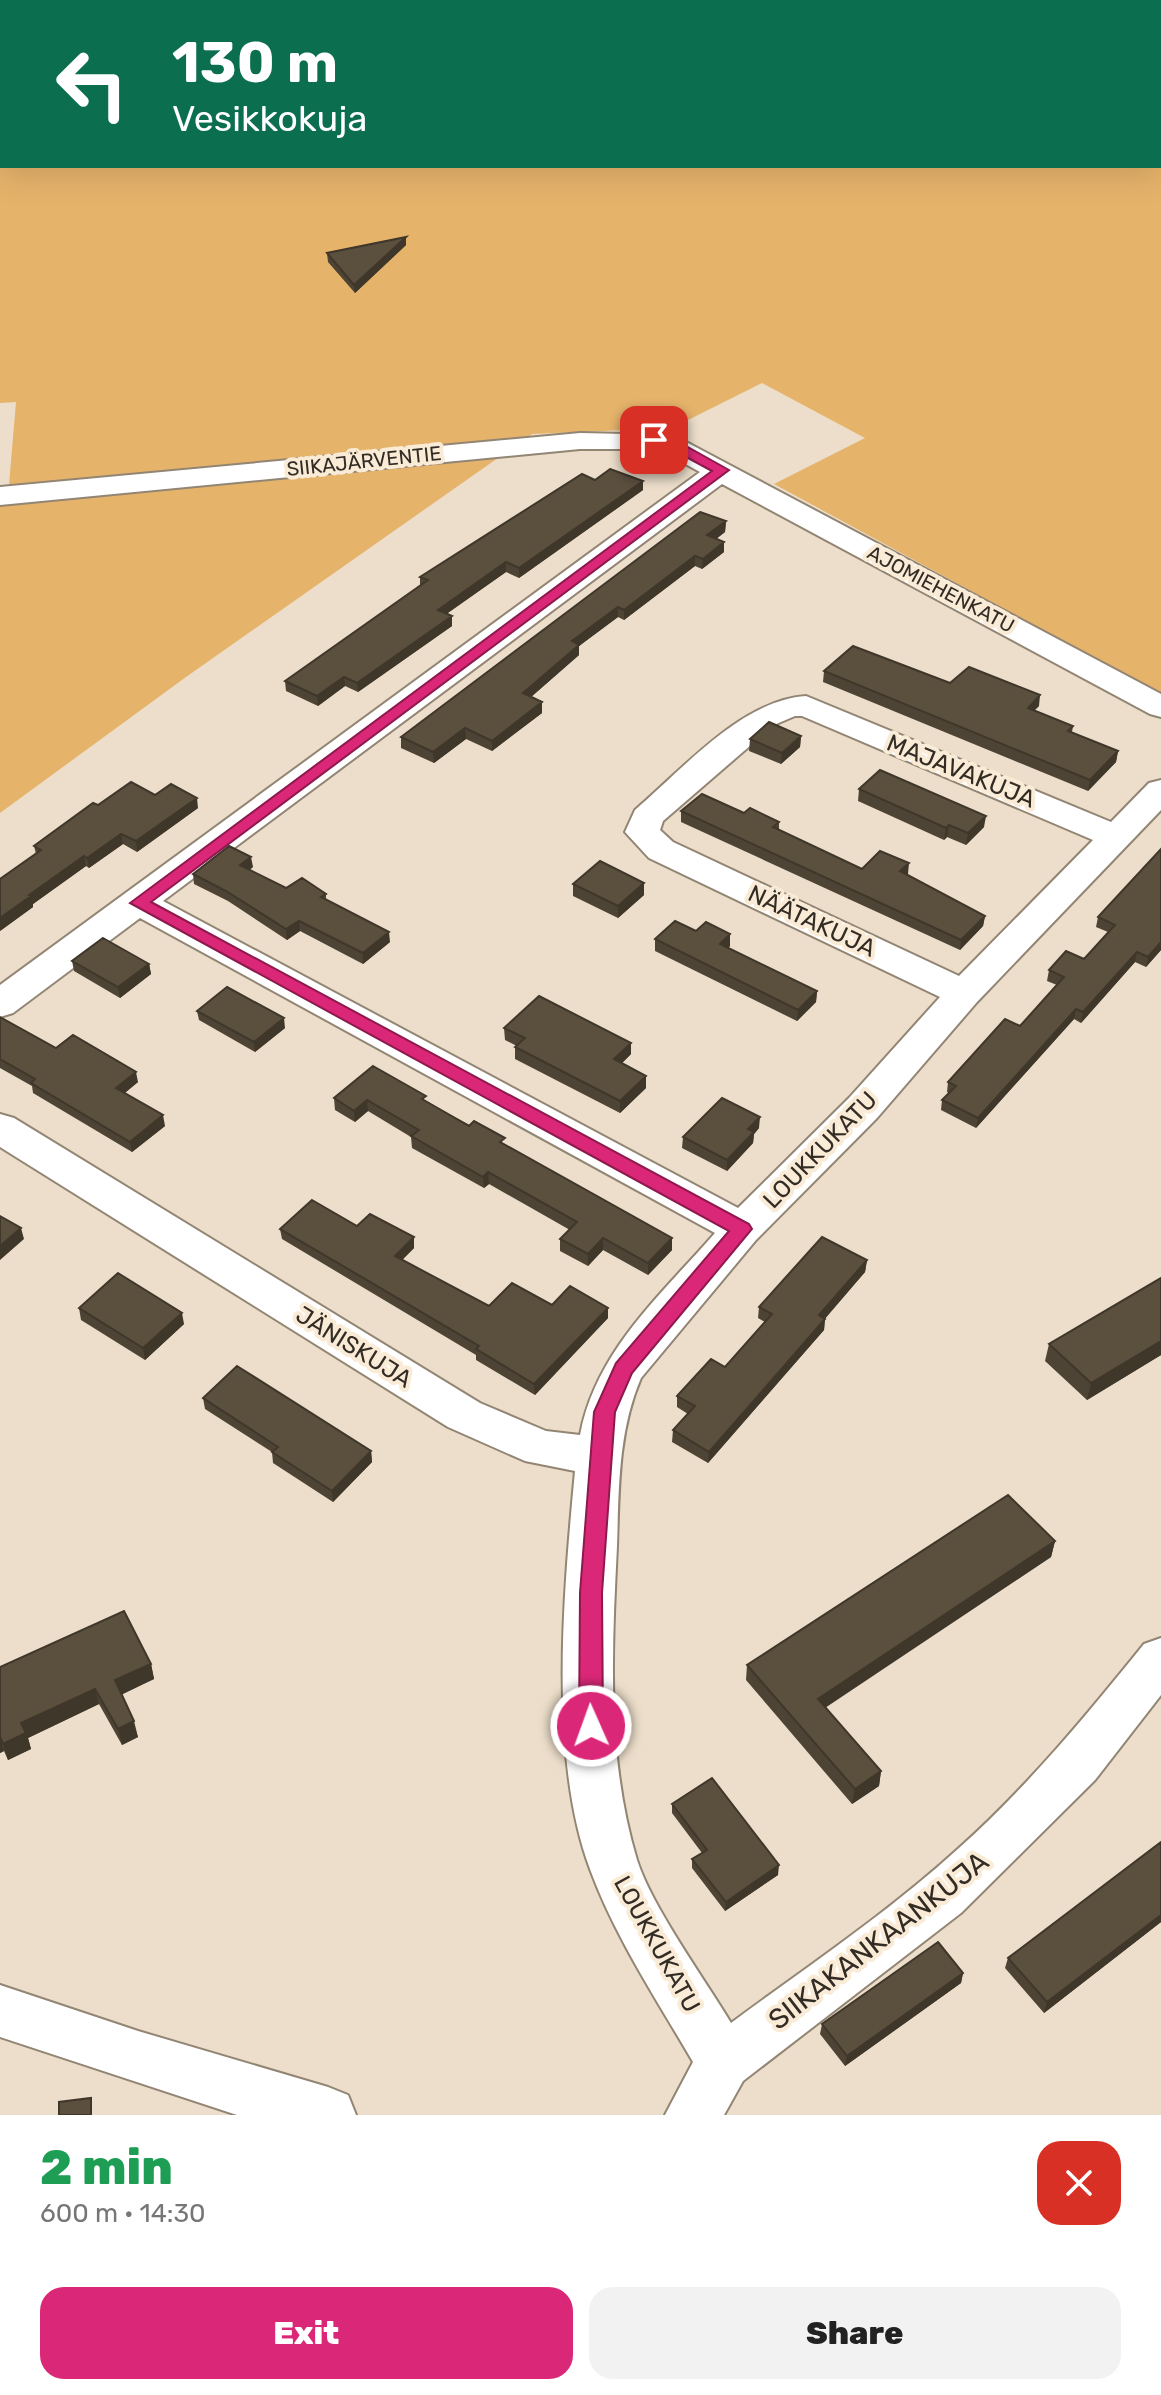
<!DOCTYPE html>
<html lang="en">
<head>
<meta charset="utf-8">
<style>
	:root { --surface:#fff; --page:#f2f2f2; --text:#222; --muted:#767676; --accent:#db2777 }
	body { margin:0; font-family:Rubik,sans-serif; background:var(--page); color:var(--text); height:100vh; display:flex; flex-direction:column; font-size:30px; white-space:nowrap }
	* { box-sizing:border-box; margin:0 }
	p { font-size:26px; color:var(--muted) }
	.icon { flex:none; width:44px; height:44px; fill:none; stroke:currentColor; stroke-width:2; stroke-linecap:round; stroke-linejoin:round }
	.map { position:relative; height:2115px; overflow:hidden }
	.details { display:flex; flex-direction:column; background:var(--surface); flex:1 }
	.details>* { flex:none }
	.hud { position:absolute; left:0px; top:0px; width:1162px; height:168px; box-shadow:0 8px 32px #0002; background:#0b6e4f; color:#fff; overflow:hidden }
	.pin { position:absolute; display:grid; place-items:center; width:68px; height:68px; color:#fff; margin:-34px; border-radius:16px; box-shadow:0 4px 12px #0006 }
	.me { position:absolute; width:88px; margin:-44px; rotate:358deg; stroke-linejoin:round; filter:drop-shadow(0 0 6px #0008) }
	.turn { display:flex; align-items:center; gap:28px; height:168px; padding:0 40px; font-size:36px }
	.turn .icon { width:104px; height:104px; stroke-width:2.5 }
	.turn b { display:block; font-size:56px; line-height:68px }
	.round { display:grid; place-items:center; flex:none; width:84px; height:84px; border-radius:24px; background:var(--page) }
	.head { display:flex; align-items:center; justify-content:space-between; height:136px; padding:0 40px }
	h1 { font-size:48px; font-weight:800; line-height:60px; color:#1e9e55 }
	.button { display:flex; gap:16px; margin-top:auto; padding:16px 40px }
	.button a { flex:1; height:92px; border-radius:24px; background:var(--accent); color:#fff; font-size:32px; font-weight:800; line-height:92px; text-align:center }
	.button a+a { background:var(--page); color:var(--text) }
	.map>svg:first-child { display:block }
	.green { fill:#e6b36b }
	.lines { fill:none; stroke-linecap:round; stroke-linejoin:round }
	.minor-casing { stroke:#928573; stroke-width:4 }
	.minor { fill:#fff; fill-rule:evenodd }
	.wall { fill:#4e4435 }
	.shaded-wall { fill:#40372b }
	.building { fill:#5b4f3e; stroke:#40372b; stroke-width:2 }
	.route { fill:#db2777; stroke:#8e194d; stroke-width:2 }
	.labels { text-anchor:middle; stroke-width:8; stroke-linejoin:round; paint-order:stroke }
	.far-street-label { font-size:20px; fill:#322c25; stroke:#faebd7 }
	.street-label { font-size:24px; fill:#322c25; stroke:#faebd7 }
	.near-street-label { font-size:28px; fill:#322c25; stroke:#faebd7 }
</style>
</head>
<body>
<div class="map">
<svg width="1161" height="2115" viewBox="0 0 1161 2115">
	<rect width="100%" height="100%" fill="#ecdeca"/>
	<!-- green -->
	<path class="green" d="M 0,0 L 856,0 L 2,2 L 2,166 L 1160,166 L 1161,101 L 1161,694 L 774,484 L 865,438 L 762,383 L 672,428 L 532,434 L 186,677 L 0,813 L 0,487 L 9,485 L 16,402 L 0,403 Z"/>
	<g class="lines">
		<!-- minor casing -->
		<g class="minor-casing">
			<path id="minor" d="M 1098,0 L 1136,0 L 1137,2 L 1099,2 Z
				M 1161,0 L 1161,12 L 1160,2 L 1152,2 Z
				M 580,433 L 673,435 L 1161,694 L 1161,717 L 1150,714 L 722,484 L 163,901 L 738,1208 L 849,1098 L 940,997 L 649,858 L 625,832 L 635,810 C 683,769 742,700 806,696 L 1111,822 L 1149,783 L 1161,780 L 1161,810 L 977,1002 L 877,1118 L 756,1240 L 641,1378 C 618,1431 619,1489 617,1546 C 612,1650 606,1758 637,1860 C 652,1907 704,1978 731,2023 C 808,1966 889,1912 959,1848 C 1028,1786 1086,1716 1144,1644 L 1161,1638 L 1161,1695 L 1095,1780 L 961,1913 L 743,2081 L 724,2115 L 665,2115 L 693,2062 C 657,2000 615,1937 590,1869 C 548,1757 564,1589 575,1471 L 525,1461 L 448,1427 L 0,1147 L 0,1114 L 14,1118 L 480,1403 L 546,1431 L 580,1435 C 596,1351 660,1296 715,1233 L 140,918 L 13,1013 L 0,1017 L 0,985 L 700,472 L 658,449 L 580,449 L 0,505 L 0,487 ZM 795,716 L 802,716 L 1093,840 L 959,976 L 673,842 L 660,830 L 663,821 L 774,725 Z
				M 0,1985 L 138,2031 L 328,2087 L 348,2095 L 356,2115 L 237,2115 L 0,2037 Z"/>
		</g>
		<!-- minor -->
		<use href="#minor" class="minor"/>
	</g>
	<!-- wall -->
	<path class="wall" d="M 406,245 L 355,293 L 328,262 L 327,253 Z
		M 595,480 L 643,481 L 643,490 L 519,578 L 506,572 L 446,614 L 452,616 L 452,626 L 358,692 L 345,686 L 318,706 L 286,691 L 285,681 L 420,586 L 420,577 Z
		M 726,521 L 725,532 L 716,539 L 724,552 L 702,569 L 695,566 L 624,620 L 618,617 L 579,646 L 579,655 L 531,697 L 542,702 L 542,713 L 492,751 L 466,739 L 434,763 L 401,748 L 401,737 Z
		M 824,671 L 950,683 L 1039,706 L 1034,710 L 1073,726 L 1072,732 L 1118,751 L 1116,762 L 1088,791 L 823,682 Z
		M 801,736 L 800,747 L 781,764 L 749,751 L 750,739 Z
		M 859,789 L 984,827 L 966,845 L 947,837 L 944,840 L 858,801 Z
		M 155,795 L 198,808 L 137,852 L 123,844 L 89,868 L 86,866 L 33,904 L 33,907 L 0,931 L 36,854 L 34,846 L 98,805 Z
		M 681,811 L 744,813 L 779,822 L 779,830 L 862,869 L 908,874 L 906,875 L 985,916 L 983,926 L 960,950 L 681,822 Z
		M 1161,849 L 1161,950 L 1146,967 L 1135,962 L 1081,1023 L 1074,1019 L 976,1128 L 941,1110 L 942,1100 L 949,1093 L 947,1092 L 948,1082 L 1020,1026 L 1057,985 L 1047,981 L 1049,970 L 1084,959 L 1108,932 L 1096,927 L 1098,917 Z
		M 253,867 L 249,870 L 286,888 L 326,894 L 326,900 L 390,942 L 363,964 L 300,931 L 287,940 L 228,901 L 194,884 L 193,874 Z
		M 573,884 L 644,895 L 618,918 L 573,896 Z
		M 696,931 L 730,946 L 728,948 L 817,991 L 816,1002 L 797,1021 L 655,951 L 655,939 Z
		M 72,961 L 149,964 L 151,974 L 120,998 L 74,971 Z
		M 197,1011 L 285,1028 L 255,1052 L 199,1020 Z
		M 0,1017 L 56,1048 L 138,1082 L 125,1093 L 165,1126 L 132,1152 L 33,1093 L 32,1086 L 0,1068 Z
		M 504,1028 L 631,1043 L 631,1054 L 622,1063 L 646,1076 L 646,1088 L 620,1113 L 515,1059 L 515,1047 L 517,1046 L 505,1040 Z
		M 334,1098 L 427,1102 L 505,1144 L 672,1250 L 648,1275 L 603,1250 L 588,1266 L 560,1251 L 560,1239 L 570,1230 L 489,1184 L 484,1188 L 412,1148 L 411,1137 L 368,1111 L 355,1122 L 335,1110 Z
		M 759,1128 L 754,1134 L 753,1143 L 727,1171 L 682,1148 L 683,1137 Z
		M 357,1226 L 414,1248 L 402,1260 L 489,1306 L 552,1305 L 608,1308 L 608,1318 L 535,1395 L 476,1360 L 476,1355 L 282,1239 L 280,1229 Z
		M 867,1260 L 865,1272 L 825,1318 L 824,1330 L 708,1463 L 672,1442 L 673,1430 L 688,1414 L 677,1407 L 677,1396 L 725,1367 L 765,1322 L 758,1318 L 759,1307 Z
		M 1161,1278 L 1161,1355 L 1087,1400 L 1045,1361 L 1049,1344 Z
		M 79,1308 L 184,1324 L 145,1360 L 81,1320 Z
		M 203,1398 L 371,1451 L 372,1462 L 333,1502 L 273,1463 L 272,1452 L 205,1409 Z
		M 1055,1541 L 1051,1557 L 825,1707 L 881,1771 L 879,1786 L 852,1804 L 746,1680 L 747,1665 Z
		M 151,1664 L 154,1679 L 121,1694 L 138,1737 L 122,1745 L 99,1704 L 28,1738 L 31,1749 L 8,1760 L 4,1751 L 0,1753 L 0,1667 Z
		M 672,1804 L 778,1875 L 725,1911 L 692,1868 L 692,1859 L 702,1853 L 672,1813 Z
		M 1161,1842 L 1161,1922 L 1044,2013 L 1005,1968 L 1008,1958 Z
		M 963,1973 L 961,1983 L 845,2066 L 820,2034 L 822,2024 Z"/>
	<!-- shaded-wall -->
	<path class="shaded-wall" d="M 406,237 L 406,245 L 355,293 L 354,285 Z
		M 643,481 L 643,490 L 519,578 L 519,568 Z
		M 726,521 L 725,532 L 707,546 L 707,535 Z
		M 724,542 L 724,552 L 702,569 L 703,559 Z
		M 695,556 L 695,566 L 624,620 L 624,610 Z
		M 506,562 L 506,572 L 438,620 L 438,610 Z
		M 618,607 L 618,617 L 579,646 L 579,655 L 523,704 L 523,693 L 572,641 Z
		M 452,616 L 452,626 L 358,692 L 357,683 Z
		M 344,677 L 345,686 L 318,706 L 317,696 Z
		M 1040,695 L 1039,706 L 1026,719 L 1028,708 Z
		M 542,702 L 542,713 L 492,751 L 492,741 Z
		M 465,728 L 466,739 L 434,763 L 433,752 Z
		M 801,736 L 800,747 L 781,764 L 782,753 Z
		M 1118,751 L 1116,762 L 1088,791 L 1090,780 Z
		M 197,798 L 198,808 L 137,852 L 136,841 Z
		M 986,816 L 984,827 L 966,845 L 968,833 Z
		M 949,825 L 947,837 L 944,840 L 946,828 Z
		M 121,834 L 123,844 L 89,868 L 87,858 Z
		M 84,856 L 86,866 L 33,904 L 33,907 L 0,931 L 0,918 L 29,895 Z
		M 251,857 L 253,867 L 242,876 L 240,865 Z
		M 909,863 L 908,874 L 899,882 L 900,871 Z
		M 644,883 L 644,895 L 618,918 L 618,906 Z
		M 985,916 L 983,926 L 960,950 L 961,940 Z
		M 299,921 L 300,931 L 287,940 L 286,929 Z
		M 389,932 L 390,942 L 363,964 L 363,953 Z
		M 730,934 L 730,946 L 720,955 L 720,944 Z
		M 1161,942 L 1161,950 L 1146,967 L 1148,957 Z
		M 1137,952 L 1135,962 L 1081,1023 L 1083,1012 Z
		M 149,964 L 151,974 L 120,998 L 118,987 Z
		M 817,991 L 816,1002 L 797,1021 L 798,1010 Z
		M 1076,1009 L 1074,1019 L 976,1128 L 978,1118 Z
		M 284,1018 L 285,1028 L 255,1052 L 254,1042 Z
		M 631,1043 L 631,1054 L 614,1071 L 614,1059 Z
		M 136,1072 L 138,1082 L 118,1098 L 116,1088 Z
		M 646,1076 L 646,1088 L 620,1113 L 620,1101 Z
		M 367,1100 L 368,1111 L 355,1122 L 354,1111 Z
		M 163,1115 L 165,1126 L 132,1152 L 130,1142 Z
		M 760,1117 L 759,1128 L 754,1134 L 753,1143 L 727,1171 L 727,1160 L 748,1129 Z
		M 488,1172 L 489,1184 L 484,1188 L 483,1177 Z
		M 21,1228 L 24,1239 L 0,1260 L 0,1246 Z
		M 414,1237 L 414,1248 L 396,1266 L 395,1256 Z
		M 603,1238 L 603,1250 L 588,1266 L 588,1254 Z
		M 672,1238 L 672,1250 L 648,1275 L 648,1263 Z
		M 867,1260 L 865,1272 L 818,1327 L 819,1315 Z
		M 608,1308 L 608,1318 L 535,1395 L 534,1384 Z
		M 182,1313 L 184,1324 L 145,1360 L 143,1348 Z
		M 825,1319 L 824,1330 L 708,1463 L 709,1452 Z
		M 1161,1341 L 1161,1355 L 1087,1400 L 1091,1383 Z
		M 371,1451 L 372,1462 L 333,1502 L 332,1491 Z
		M 1055,1541 L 1051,1557 L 816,1714 L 818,1699 Z
		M 151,1664 L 154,1679 L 119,1696 L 115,1680 Z
		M 95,1689 L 99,1704 L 28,1738 L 31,1749 L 8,1760 L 3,1744 L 21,1723 Z
		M 134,1721 L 138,1737 L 122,1745 L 118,1729 Z
		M 0,1738 L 4,1751 L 0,1753 Z
		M 881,1771 L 879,1786 L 852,1804 L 855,1789 Z
		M 779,1865 L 778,1875 L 725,1911 L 726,1902 Z
		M 1161,1915 L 1161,1922 L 1044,2013 L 1047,2002 Z
		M 963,1973 L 961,1983 L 845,2066 L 847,2056 Z"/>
	<!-- building -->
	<path class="building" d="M 406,237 L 354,285 L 327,253 Z
		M 610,469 L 643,481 L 519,568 L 506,562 L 438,610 L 452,616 L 357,683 L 344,677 L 317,696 L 285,681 L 428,580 L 420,577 L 582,474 L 595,480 Z
		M 700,512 L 726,521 L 707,535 L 724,542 L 703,559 L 695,556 L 624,610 L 618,607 L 572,641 L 579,645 L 523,693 L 542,702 L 492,741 L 465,728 L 433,752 L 401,737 Z
		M 853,646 L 950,683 L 969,667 L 1040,695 L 1028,708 L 1073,726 L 1068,731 L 1118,751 L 1090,780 L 824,671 Z
		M 769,722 L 801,736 L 782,753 L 750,739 Z
		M 880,770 L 986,816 L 968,833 L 949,825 L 946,828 L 859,789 Z
		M 131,782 L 155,795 L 171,784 L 197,798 L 136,841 L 121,834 L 87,858 L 84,856 L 29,895 L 31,896 L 0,918 L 0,879 L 41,850 L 34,846 L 93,803 L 98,805 Z
		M 702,794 L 744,813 L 750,808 L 779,822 L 773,827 L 862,869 L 880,851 L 909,863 L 900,871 L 985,916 L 961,940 L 681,811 Z
		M 229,846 L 251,857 L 240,865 L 286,888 L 302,878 L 326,894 L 321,897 L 389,932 L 363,953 L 299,921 L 286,929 L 226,891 L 193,874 Z
		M 1161,849 L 1161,942 L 1148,957 L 1137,952 L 1083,1012 L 1076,1009 L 978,1118 L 942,1100 L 956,1086 L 948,1082 L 1005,1019 L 1020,1026 L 1064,977 L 1049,970 L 1066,951 L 1084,959 L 1115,925 L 1098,917 Z
		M 600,861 L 644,883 L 618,906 L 573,884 Z
		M 675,921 L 696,931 L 706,922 L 730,934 L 720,944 L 817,991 L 798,1010 L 655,939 Z
		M 103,938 L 149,964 L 118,987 L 72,961 Z
		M 227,987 L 284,1018 L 254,1042 L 197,1011 Z
		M 539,996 L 631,1043 L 614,1059 L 646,1076 L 620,1101 L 515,1047 L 525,1038 L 504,1028 Z
		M 0,1017 L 56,1048 L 73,1035 L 136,1072 L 116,1088 L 163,1115 L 130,1142 L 31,1083 L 35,1079 L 0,1059 Z
		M 373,1066 L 426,1096 L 422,1099 L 469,1126 L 474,1121 L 505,1138 L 500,1142 L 672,1238 L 648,1263 L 603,1238 L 588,1254 L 560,1239 L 577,1222 L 488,1172 L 483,1177 L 411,1136 L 419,1130 L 367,1100 L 354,1111 L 334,1098 Z
		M 722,1098 L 760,1117 L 748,1129 L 754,1132 L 727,1160 L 683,1137 Z
		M 312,1200 L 357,1226 L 370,1214 L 414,1237 L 395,1256 L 489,1306 L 512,1283 L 552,1305 L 570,1286 L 608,1308 L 534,1384 L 476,1349 L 479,1346 L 280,1229 Z
		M 0,1216 L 21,1228 L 0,1246 Z
		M 822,1237 L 867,1260 L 819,1315 L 825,1319 L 709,1452 L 673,1430 L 695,1406 L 677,1396 L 711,1359 L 725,1367 L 772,1314 L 759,1307 Z
		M 118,1273 L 182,1313 L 143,1348 L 79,1308 Z
		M 1161,1278 L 1161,1341 L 1091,1383 L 1049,1344 Z
		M 237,1366 L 371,1451 L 332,1491 L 272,1452 L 278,1447 L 203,1398 Z
		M 1008,1495 L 1055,1541 L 818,1699 L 881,1771 L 855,1789 L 747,1665 Z
		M 124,1611 L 151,1664 L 115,1680 L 134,1721 L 118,1729 L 95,1689 L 21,1723 L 26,1733 L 3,1744 L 0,1737 L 0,1667 Z
		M 712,1778 L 779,1865 L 726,1902 L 692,1859 L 707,1850 L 672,1804 Z
		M 1161,1842 L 1161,1915 L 1047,2002 L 1008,1958 Z
		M 938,1942 L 963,1973 L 847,2056 L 822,2024 Z
		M 91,2098 L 91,2115 L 59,2115 L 59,2102 Z"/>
	<!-- route -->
	<path class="route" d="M 654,436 L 675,440 L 729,470 L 151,902 L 749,1224 L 752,1229 L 632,1373 L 615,1412 L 602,1593 L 603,1726 L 599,1733 L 591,1736 L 583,1733 L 579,1726 L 580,1593 L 594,1412 L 616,1363 L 729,1231 L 130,903 L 712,471 L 666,446 L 649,443 L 647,440 Z"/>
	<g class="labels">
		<!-- far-street labels -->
		<g class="far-street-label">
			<text transform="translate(364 461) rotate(-6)" y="7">SIIKAJÄRVENTIE</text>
			<text transform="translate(941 589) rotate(28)" y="7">AJOMIEHENKATU</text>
		</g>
		<!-- street labels -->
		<g class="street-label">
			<text transform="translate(961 771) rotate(22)" y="8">MAJAVAKUJA</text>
			<text transform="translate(812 921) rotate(25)" y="8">NÄÄTAKUJA</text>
			<text transform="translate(820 1150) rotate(-46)" y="8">LOUKKUKATU</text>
			<text transform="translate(354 1347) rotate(32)" y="8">JÄNISKUJA</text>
			<text transform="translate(657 1944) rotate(61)" y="8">LOUKKUKATU</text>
		</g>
		<!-- near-street labels -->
		<g class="near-street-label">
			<text transform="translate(878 1940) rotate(-38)" y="10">SIIKAKANKAANKUJA</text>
		</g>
	</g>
</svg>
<div class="pin" style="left:654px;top:440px;background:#d93025"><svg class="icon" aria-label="arrive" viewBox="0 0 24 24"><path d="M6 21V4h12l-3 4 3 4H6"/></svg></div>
<svg class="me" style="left:591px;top:1726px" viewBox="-20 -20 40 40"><circle r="17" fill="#db2777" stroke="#fff" stroke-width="3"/><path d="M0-11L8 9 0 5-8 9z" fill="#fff"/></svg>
<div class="hud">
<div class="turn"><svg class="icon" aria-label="left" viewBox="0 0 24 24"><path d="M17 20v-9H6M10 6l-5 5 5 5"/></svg><div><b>130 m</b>Vesikkokuja</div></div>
</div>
</div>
<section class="details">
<div class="head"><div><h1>2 min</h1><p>600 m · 14:30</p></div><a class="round" style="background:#d93025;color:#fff"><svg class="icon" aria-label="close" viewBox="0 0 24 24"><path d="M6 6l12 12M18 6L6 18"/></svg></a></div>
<div class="button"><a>Exit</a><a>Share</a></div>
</section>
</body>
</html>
